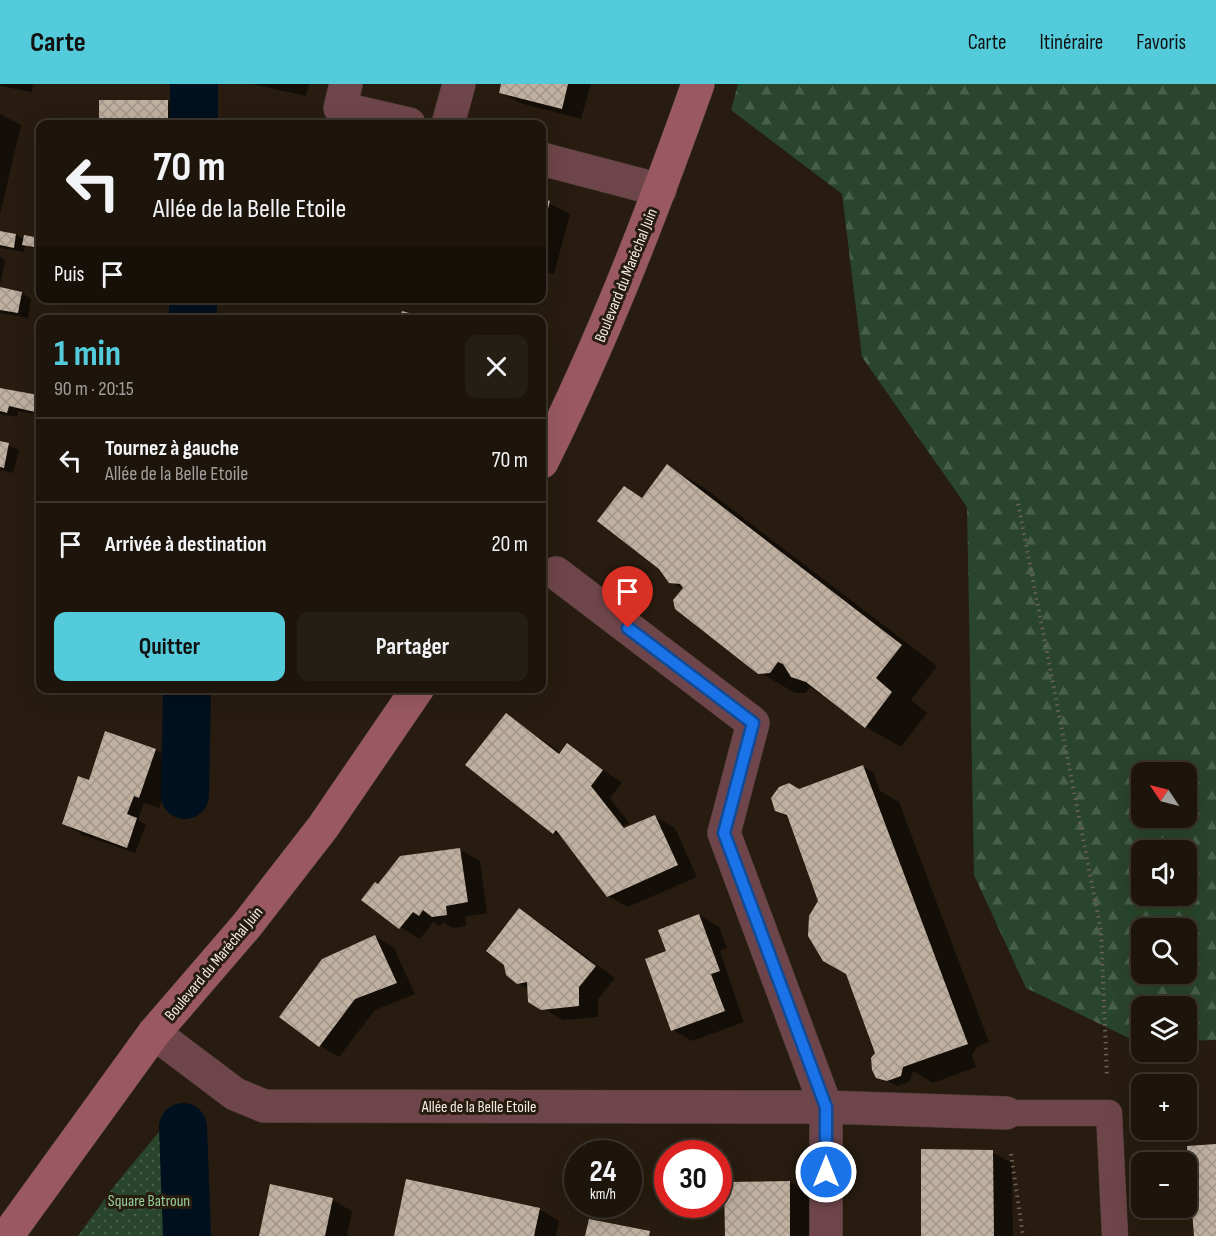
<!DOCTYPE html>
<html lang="fr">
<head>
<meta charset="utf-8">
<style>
	:root { --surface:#1d150b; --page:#251e14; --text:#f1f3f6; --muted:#a09f9d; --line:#3b342c; --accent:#53cbdb }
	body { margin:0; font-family:"Sofia Sans Condensed",sans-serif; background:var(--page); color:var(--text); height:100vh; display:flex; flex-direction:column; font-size:22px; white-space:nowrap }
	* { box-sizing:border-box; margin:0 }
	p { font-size:20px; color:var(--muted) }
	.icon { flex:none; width:33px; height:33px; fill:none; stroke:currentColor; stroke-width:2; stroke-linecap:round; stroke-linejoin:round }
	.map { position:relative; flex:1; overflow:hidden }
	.details { position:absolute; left:36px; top:231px; width:510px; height:378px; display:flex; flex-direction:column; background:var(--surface); border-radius:12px; box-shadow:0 6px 24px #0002,0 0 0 2px var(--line) }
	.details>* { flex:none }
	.guide { position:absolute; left:36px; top:36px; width:510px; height:183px; border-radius:12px; box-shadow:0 6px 24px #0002,0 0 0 2px var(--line); background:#1d150b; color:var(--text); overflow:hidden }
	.needle { width:39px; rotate:305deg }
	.fabs { position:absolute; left:1131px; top:678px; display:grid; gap:12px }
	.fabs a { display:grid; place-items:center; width:66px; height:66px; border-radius:12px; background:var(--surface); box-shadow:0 6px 24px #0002,0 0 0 2px var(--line); font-size:30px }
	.speed { position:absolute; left:564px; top:1056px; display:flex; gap:12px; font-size:30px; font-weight:700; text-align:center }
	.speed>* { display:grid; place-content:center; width:78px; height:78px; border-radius:50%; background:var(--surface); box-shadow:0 6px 24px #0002,0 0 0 2px var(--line); line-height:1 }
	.speed small { font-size:15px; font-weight:400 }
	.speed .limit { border:9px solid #d22; background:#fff; color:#111 }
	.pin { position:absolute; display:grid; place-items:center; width:51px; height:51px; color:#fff; margin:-62px -26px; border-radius:50% 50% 50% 0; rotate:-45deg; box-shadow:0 0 6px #0007 }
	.pin .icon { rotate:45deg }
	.me { position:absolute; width:66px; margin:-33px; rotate:0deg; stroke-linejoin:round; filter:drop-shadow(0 0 4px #0008) }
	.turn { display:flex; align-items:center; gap:21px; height:126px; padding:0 18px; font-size:27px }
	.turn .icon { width:78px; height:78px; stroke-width:2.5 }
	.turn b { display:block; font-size:42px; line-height:51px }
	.then { display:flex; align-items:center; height:57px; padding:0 18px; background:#0003; gap:12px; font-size:22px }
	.round { display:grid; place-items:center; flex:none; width:63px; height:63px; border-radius:12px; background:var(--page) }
	.headline { display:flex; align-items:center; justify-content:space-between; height:102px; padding:0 18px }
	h1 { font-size:36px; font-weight:700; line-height:45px; color:var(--accent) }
	.action { display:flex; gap:12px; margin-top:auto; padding:12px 18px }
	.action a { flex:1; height:69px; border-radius:12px; background:var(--accent); color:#111; font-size:24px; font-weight:700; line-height:69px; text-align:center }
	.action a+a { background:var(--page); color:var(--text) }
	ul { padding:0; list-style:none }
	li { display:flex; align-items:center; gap:18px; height:84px; padding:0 18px; border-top:2px solid var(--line) }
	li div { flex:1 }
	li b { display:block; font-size:22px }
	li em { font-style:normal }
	header { display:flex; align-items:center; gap:36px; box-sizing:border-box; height:84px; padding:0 30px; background:var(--accent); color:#111 }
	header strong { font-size:28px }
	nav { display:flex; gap:33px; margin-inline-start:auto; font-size:21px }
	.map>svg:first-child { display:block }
	.forest { fill:url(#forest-firs); fill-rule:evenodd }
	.park { fill:url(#park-dots) }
	.shadow { fill:#0007 }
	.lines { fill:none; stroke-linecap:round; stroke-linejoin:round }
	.canal { stroke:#00101e; stroke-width:48 }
	.building { fill:url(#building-cross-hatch) }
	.service-casing { stroke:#43392d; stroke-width:27 }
	.minor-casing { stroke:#43392d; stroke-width:34 }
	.secondary-casing { stroke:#43392d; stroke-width:34 }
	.path { stroke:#6b6155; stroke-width:4; stroke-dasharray:1.5 4.5; stroke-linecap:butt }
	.service { stroke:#6e454a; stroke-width:26 }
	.minor { stroke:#6e454a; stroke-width:33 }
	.secondary { stroke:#9a5962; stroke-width:33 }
	.route-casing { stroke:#114b97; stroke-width:15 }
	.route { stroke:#1a73e8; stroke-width:10 }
	.labels { text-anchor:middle; stroke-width:6; stroke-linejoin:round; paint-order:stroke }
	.street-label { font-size:16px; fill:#f2ebe2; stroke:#271c0f }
	.park-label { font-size:16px; fill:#97cf99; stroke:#271c0f }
</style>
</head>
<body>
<header>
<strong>Carte</strong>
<nav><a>Carte</a><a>Itinéraire</a><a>Favoris</a></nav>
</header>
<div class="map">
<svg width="1216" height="1152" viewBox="0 0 1216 1152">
	<defs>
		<pattern id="forest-firs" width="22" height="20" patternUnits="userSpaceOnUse" patternTransform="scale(1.5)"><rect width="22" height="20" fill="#29452b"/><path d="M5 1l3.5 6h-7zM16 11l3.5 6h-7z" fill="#486049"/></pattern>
		<pattern id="park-dots" width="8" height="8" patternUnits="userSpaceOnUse" patternTransform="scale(1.5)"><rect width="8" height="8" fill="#29452b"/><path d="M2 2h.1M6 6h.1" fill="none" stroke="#486049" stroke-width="1.8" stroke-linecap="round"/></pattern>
		<pattern id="building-cross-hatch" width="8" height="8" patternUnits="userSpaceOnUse" patternTransform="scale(1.5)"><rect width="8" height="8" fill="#bfb0a0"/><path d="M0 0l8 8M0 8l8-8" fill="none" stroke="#a29689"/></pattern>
	</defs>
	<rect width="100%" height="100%" fill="#271c0f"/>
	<!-- forest -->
	<path class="forest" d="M 738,0 L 1216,0 L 1216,956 L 1187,957 L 1186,922 L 1142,922 L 1139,959 L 1026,904 L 974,791 L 967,423 L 862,273 L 842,110 L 731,26 ZM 1186,688 L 1186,734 L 1142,734 L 1142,688 ZM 1186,766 L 1186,812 L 1142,812 L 1142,766 ZM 1186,844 L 1186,890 L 1142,890 L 1142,844 Z"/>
	<!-- park -->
	<path class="park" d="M 183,1019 L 186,1152 L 78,1152 L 115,1101 Z"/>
	<!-- shadow -->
	<path class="shadow" d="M 0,0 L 33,0 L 32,8 L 0,2 Z
		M 252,0 L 309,0 L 306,12 Z
		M 503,0 L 591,0 L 581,35 L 520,19 L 500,8 Z
		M 100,17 L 168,18 L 188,29 L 188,40 L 100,40 Z
		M 0,30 L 21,41 L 0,131 Z
		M 542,116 L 570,130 L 554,190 L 542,187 Z
		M 0,148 L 16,151 L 25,156 L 25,153 L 40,155 L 40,167 L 25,161 L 24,168 L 0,164 Z
		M 0,173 L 5,176 L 1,198 L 0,198 Z
		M 0,205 L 22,209 L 31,215 L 28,234 L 0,229 Z
		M 0,305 L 40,314 L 40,331 L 18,327 L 17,333 L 0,330 Z
		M 0,358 L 19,366 L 13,389 L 0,386 Z
		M 667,382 L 703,403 L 937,582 L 911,616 L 927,629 L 901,663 L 866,643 L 810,603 L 806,609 L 795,609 L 759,588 L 684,506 L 670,497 L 643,415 Z
		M 226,604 L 292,604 L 291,611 L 235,610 Z
		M 507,631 L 561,669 L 568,661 L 622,699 L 610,714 L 629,739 L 612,750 L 655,733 L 675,744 L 697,793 L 628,823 L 608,812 L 564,755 L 554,749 Z
		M 106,649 L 156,666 L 176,678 L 159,724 L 144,719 L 138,736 L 146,741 L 135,769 L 83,751 L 64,740 L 90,698 Z
		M 863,683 L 873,688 L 880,707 L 899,718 L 989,958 L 977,963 L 972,971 L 976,983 L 933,999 L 913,987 L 910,997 L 898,1002 L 878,993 L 877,969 L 789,734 L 777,726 L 799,706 Z
		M 460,766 L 480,777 L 487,829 L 465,833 L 466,842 L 453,844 L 443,838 L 440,842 L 433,838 L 420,855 L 400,843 L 379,802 Z
		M 520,826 L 539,838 L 615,894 L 598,915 L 598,933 L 563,936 L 530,917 L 529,905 L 518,899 Z
		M 699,831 L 719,843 L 727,864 L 720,867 L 744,938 L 692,957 L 673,946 L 668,868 Z
		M 375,852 L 394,864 L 415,910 L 375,926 L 339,973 L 319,961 Z
		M 992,1068 L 1012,1079 L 1013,1152 L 923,1152 Z
		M 790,1098 L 810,1110 L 810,1152 L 726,1152 Z
		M 332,1116 L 352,1127 L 347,1152 L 260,1152 Z
		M 539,1125 L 559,1137 L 556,1152 L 395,1152 Z"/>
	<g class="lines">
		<!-- canal -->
		<path class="canal" d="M 194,40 L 194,0
			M 193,236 L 193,214
			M 185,711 L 187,604
			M 183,1043 L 187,1152"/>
	</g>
	<!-- building -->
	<path class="building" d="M 501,0 L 568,0 L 562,25 L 499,9 Z
		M 99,16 L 168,16 L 168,40 L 99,40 Z
		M 542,114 L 550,117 L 542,148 Z
		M 0,147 L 16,150 L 14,164 L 0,161 Z
		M 24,151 L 40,154 L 40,164 L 22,161 Z
		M 0,203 L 22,208 L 18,229 L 0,226 Z
		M 402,227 L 432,235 L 432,236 L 399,236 Z
		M 0,304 L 38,311 L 35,328 L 9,322 L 7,329 L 0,327 Z
		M 0,357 L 9,359 L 4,384 L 0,383 Z
		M 667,380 L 902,561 L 876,594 L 892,608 L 865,644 L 806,598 L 791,593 L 783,580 L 778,578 L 770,589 L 758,590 L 675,525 L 673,516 L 683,504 L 680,500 L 669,499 L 659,485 L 597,437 L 624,402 L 642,414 Z
		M 506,629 L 559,670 L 567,659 L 603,686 L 591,702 L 624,744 L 655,731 L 678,781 L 607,813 L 556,746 L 553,750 L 465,681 Z
		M 105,647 L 156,665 L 139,714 L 134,712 L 127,730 L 137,734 L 127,764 L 62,740 L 78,692 L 89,696 Z
		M 863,681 L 968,960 L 903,983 L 901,992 L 887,997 L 876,994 L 872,986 L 871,974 L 875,969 L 846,890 L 823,877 L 808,852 L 809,832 L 818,817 L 787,731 L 775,727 L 771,714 L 779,703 L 789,699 L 799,705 Z
		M 460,764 L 468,818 L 446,822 L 447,831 L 432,833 L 423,826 L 419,832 L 413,828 L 399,845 L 361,816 L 375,798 L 378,800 L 400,772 Z
		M 519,824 L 596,882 L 579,903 L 579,922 L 541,926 L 528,918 L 527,898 L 517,900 L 506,891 L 504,881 L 486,867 Z
		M 699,830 L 720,887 L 711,890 L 725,927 L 671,947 L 645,875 L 666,867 L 658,846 Z
		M 375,851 L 397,899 L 355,915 L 319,963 L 279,933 L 322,875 Z
		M 1216,1060 L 1216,1152 L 1194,1152 L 1187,1062 Z
		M 921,1065 L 993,1066 L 994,1152 L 921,1152 Z
		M 406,1095 L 540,1124 L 534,1152 L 394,1152 Z
		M 790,1097 L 790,1152 L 725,1152 L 724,1098 Z
		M 270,1100 L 333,1114 L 325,1152 L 259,1152 Z
		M 589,1135 L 650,1147 L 649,1152 L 585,1152 Z"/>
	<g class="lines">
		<!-- service casing -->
		<g class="service-casing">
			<path id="service" d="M 1006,1029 L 1109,1029 L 1115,1152"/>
		</g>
		<!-- minor casing -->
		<g class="minor-casing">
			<path id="minor" d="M 346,0 L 340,24 L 409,40
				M 448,40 L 459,0
				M 542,75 L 660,106
				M 556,489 L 753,639 L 724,749 L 826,1023 L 826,1152
				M 154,949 L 235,1010 L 264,1022 L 826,1023 L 1006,1029"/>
		</g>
		<!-- secondary casing -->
		<g class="secondary-casing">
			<path id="secondary" d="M 542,378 C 603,256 652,129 698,0
				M 7,1152 L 154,949 L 247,841 L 323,743 L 418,604"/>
		</g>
		<!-- path -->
		<path class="path" d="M 1017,414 L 1101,847 L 1107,993
			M 1011,1070 L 1023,1152"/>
		<!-- service -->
		<use href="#service" class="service"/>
		<!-- minor -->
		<use href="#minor" class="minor"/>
		<!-- secondary -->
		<use href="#secondary" class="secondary"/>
	</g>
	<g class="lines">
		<!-- route casing -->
		<g class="route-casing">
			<path id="route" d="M 628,544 L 753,639 L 724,749 L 826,1023 L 826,1088"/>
		</g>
		<!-- route -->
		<use href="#route" class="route"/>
	</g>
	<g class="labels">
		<!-- street labels -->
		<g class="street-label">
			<text transform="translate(625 191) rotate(-68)" y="6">Boulevard du Maréchal Juin</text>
			<text transform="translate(213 879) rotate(-50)" y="6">Boulevard du Maréchal Juin</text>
			<text x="479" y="1028">Allée de la Belle Etoile</text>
		</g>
		<!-- park labels -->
		<g class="park-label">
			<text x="149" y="1122">Square Batroun</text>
		</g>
	</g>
</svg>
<div class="fabs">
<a><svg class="needle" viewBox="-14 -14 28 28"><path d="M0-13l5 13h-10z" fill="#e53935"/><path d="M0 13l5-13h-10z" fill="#a09f9d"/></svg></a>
<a><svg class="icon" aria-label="sound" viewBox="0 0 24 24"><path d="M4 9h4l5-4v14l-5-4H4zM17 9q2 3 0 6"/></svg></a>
<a><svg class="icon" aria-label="search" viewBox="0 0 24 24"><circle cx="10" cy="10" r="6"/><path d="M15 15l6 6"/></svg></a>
<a><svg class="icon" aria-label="layers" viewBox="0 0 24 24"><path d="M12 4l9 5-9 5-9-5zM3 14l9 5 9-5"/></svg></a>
<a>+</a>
<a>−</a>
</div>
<div class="speed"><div>24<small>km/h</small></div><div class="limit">30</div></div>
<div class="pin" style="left:628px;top:544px;background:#d93025"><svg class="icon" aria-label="arrive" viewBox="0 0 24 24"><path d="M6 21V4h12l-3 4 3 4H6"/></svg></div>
<svg class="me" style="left:826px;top:1088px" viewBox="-20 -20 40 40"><circle r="17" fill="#1a73e8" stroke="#fff" stroke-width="3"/><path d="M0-11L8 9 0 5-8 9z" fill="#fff"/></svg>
<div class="guide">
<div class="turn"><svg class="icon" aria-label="left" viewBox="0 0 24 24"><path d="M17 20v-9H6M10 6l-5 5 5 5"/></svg><div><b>70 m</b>Allée de la Belle Etoile</div></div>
<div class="then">Puis<svg class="icon" aria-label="arrive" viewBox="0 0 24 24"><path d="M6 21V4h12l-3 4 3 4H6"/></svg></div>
</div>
<section class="details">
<div class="headline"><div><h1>1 min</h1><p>90 m · 20:15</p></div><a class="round"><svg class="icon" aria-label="close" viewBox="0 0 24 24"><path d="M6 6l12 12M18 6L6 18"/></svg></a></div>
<ul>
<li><svg class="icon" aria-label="left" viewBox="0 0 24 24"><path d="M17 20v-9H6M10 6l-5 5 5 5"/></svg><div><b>Tournez à gauche</b><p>Allée de la Belle Etoile</p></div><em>70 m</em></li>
<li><svg class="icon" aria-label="arrive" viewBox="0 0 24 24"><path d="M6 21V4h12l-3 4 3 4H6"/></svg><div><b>Arrivée à destination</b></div><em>20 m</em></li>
</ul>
<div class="action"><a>Quitter</a><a>Partager</a></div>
</section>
</div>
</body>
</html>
